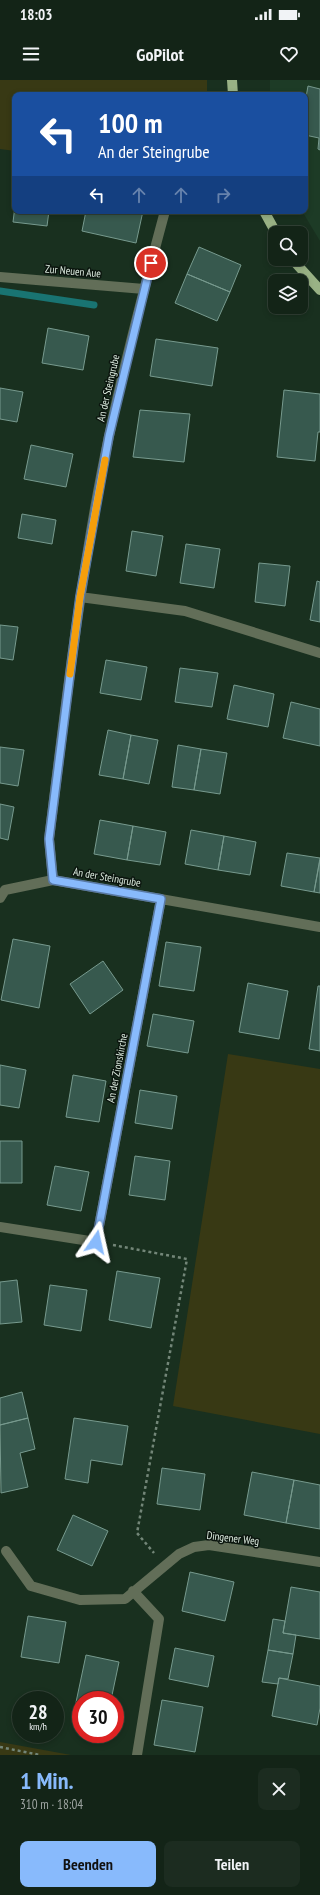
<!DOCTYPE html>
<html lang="de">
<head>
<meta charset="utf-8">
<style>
	:root { --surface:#132417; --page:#1c2c20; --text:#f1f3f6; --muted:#9da4a1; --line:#324136; --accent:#88bafc }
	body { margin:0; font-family:"PT Sans Narrow",sans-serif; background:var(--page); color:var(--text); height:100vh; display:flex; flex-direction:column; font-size:15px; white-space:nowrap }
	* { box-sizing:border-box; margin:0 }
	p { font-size:13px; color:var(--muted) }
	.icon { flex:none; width:22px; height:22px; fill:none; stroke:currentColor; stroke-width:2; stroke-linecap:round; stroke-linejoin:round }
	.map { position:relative; height:1675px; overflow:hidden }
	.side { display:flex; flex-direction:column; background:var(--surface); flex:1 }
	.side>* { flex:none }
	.hud { position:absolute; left:12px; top:12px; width:296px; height:122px; border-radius:8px; box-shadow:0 2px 6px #0003,0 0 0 1px var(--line); background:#1a4fa0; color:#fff; overflow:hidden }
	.fabs { position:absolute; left:268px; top:146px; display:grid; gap:8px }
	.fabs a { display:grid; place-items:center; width:40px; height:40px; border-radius:8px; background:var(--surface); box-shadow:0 2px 6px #0003,0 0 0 1px var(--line); font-size:20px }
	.speed { position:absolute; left:12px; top:1611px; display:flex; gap:8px; font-size:20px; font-weight:700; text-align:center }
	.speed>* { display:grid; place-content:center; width:52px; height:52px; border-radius:50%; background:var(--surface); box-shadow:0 2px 6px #0003,0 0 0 1px var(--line); line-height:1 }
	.speed small { font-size:10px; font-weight:400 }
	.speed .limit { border:6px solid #d22; background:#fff; color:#111 }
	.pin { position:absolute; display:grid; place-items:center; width:34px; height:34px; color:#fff; margin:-17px; border:2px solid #fff; border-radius:50%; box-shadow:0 1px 4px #0007 }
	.me { position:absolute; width:44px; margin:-22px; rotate:11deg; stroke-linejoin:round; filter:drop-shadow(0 0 3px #0008) }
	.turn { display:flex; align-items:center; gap:14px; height:84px; padding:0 20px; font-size:18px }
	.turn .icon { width:52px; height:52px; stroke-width:2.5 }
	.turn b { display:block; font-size:28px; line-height:34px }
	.lanes { display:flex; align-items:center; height:38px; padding:0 20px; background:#0003; justify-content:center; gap:20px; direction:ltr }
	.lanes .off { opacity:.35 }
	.round { display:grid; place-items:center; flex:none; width:42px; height:42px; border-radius:8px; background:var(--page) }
	.head { display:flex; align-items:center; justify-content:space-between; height:68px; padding:0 20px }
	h1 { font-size:24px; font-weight:700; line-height:30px; color:var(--accent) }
	.cta { display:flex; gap:8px; margin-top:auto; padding:8px 20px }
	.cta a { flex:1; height:46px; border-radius:8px; background:var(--accent); color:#111; font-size:16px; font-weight:700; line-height:46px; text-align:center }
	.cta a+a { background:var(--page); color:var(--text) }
	.status { display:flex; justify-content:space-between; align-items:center; height:28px; padding:0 20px; background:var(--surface); direction:ltr }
	.status svg { height:11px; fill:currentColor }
	header { display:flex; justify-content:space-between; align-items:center; height:52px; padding:0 20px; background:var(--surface); font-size:18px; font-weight:700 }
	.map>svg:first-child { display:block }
	.built { fill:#1d3b26 }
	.green { fill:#383914 }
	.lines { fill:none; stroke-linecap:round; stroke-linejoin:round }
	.stream { stroke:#197472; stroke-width:7 }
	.building { fill:#37594e; stroke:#779a8e }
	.path { stroke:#738678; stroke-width:2.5; stroke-dasharray:3 3; stroke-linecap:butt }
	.minor { stroke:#626e58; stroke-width:10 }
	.major { stroke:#99b285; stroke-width:10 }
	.route-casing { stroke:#5879a4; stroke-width:10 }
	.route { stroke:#88bafc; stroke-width:7 }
	.slow { stroke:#f59e0b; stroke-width:7 }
	.labels { text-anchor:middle; stroke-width:3; stroke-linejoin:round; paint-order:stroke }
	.street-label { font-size:11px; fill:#dcebdf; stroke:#0b150e }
</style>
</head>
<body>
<div class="status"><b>18:03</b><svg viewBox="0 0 49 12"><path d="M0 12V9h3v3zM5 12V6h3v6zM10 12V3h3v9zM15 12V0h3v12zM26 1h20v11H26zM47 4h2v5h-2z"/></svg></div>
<header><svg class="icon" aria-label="menu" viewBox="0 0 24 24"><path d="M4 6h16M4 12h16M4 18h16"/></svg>GoPilot<svg class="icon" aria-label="heart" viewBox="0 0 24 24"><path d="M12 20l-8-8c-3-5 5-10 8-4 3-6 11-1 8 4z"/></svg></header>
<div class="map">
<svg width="320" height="1675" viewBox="0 0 320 1675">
	<rect width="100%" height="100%" fill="#19301f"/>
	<!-- built -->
	<path class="built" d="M 270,0 L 320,0 L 320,161 L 302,131 L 305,131 L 305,15 L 270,15 Z"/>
	<!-- green -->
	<path class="green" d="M 0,0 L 207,0 L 207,15 L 15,15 L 15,71 L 0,69 Z
		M 228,974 L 320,989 L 320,1354 L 173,1326 Z
		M 0,1662 L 71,1675 L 0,1675 Z"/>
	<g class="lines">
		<!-- stream -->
		<path class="stream" d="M 0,211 L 94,225"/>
	</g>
	<!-- building -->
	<path class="building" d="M 308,6 L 320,9 L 320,70 L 318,69 L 319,58 L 305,55 L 305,23 Z
		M 15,126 L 15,131 L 49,131 L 47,146 L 13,142 Z
		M 86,131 L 143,131 L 136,163 L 82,151 Z
		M 199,167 L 241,185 L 230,212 L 187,194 Z
		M 187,194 L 230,212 L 217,241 L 175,223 Z
		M 48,248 L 89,256 L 83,290 L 42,283 Z
		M 156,259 L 218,268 L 212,306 L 150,296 Z
		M 0,308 L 23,312 L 17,342 L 0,339 Z
		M 284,310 L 320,314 L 320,352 L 318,352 L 315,381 L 277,377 Z
		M 140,330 L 190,334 L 184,382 L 133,377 Z
		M 31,365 L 73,374 L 66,407 L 24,399 Z
		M 22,434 L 56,440 L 52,464 L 18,458 Z
		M 132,451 L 163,456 L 156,496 L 126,491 Z
		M 186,464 L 220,469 L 214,508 L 180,503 Z
		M 259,483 L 290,486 L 285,526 L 255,522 Z
		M 317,501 L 320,502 L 320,542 L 310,540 Z
		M 0,545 L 18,547 L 13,580 L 0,578 Z
		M 106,580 L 147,587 L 141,620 L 100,613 Z
		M 180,588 L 218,593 L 212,627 L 175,622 Z
		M 234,605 L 274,614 L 268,647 L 227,639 Z
		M 291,622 L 320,629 L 320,666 L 283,658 Z
		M 108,650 L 131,655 L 123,699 L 99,695 Z
		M 131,655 L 158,660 L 149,704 L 123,699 Z
		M 178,665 L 201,669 L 194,710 L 172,707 Z
		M 0,667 L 24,670 L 18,706 L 0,703 Z
		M 201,669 L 227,673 L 220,714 L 194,710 Z
		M 0,724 L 14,727 L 8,760 L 0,758 Z
		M 100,740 L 133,746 L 127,780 L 94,774 Z
		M 133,746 L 166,752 L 160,785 L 127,780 Z
		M 191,750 L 224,756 L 218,790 L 185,784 Z
		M 224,756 L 256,762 L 250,795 L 218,790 Z
		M 287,773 L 320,778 L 314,812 L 281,806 Z
		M 320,780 L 320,813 L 314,812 Z
		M 13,859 L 50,866 L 39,928 L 1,920 Z
		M 166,862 L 201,867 L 194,911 L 159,906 Z
		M 103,881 L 123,910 L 90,934 L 70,904 Z
		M 248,903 L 288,911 L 279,959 L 239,952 Z
		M 318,906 L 320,906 L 320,971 L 309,969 Z
		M 153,934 L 194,941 L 188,973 L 147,966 Z
		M 0,985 L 26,990 L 19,1028 L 0,1025 Z
		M 73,995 L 106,1001 L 99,1042 L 66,1037 Z
		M 140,1010 L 177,1016 L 172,1049 L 135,1043 Z
		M 0,1061 L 22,1061 L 22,1103 L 0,1103 Z
		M 135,1076 L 170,1081 L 165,1120 L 129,1115 Z
		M 55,1086 L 89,1092 L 81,1131 L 47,1125 Z
		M 117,1191 L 160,1198 L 151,1248 L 109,1240 Z
		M 17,1200 L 22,1242 L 0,1244 L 0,1202 Z
		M 50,1205 L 87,1210 L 81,1251 L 44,1245 Z
		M 22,1312 L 28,1338 L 0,1345 L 0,1318 Z
		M 28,1338 L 35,1369 L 20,1373 L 28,1407 L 1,1413 L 0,1345 Z
		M 74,1338 L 128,1346 L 122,1385 L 91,1380 L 88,1403 L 65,1399 Z
		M 162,1388 L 205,1394 L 200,1430 L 157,1424 Z
		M 252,1392 L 294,1400 L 286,1443 L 244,1435 Z
		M 294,1400 L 320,1405 L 320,1449 L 286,1443 Z
		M 73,1435 L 108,1451 L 92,1486 L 57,1470 Z
		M 190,1492 L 234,1502 L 225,1541 L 182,1531 Z
		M 291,1507 L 320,1512 L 320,1559 L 283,1553 Z
		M 28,1536 L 66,1542 L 59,1583 L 21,1577 Z
		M 273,1539 L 285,1541 L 283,1553 L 296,1555 L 293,1574 L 268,1570 Z
		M 175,1568 L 214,1576 L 208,1607 L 169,1599 Z
		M 268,1570 L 293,1574 L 288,1599 L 279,1598 L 278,1604 L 262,1602 Z
		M 86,1575 L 119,1582 L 111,1620 L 81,1620 L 81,1629 L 75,1627 Z
		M 279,1598 L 320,1606 L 320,1628 L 317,1645 L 272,1636 Z
		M 162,1620 L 203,1627 L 195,1672 L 154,1665 Z"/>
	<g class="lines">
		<!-- path -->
		<path class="path" d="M 113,1165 L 187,1179 L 137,1453 L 154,1473
			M 0,1667 L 40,1675"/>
		<!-- minor -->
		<path class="minor" d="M 0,197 L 144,209
			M 80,517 L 185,531 L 320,573
			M 53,800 L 49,759 C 66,624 81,489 109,356 C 125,280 145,205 165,131
			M 0,818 L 5,810 L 53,800 L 320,847
			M 0,1147 L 96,1162 L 161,819
			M 6,1471 L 31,1506 L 80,1520 L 125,1519 L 179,1474 L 194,1467 L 209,1465 L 320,1482
			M 133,1511 L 159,1539 L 137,1675"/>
		<!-- major -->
		<path class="major" d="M 232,0 L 233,15
			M 264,131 L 276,153
			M 292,179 L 320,210"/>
	</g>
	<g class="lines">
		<!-- route casing -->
		<g class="route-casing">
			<path id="route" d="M 96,1162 L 161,819 L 53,800 L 49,759 L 80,517 L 109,356 L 151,183"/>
		</g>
		<!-- route -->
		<use href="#route" class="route"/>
		<!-- slow -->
		<path class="slow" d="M 70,594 L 80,517 L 105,380"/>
	</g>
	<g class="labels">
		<!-- street labels -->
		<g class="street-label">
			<text transform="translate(73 191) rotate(5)" y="4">Zur Neuen Aue</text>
			<text transform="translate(108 308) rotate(-77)" y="4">An der Steingrube</text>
			<text transform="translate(107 797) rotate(10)" y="4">An der Steingrube</text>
			<text transform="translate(117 988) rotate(-79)" y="4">An der Zionskirche</text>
			<text transform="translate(233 1458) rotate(7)" y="4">Dingener Weg</text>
		</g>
	</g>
</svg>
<div class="fabs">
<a><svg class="icon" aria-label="search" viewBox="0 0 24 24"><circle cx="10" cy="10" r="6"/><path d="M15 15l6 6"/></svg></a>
<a><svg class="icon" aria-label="layers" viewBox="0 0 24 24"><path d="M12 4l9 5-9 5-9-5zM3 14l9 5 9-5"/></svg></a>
</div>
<div class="speed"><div>28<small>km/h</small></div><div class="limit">30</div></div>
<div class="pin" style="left:151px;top:183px;background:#d93025"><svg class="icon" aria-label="arrive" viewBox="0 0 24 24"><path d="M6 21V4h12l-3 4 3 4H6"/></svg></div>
<svg class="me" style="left:96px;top:1162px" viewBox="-20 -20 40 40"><path d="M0-17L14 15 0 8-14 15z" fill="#88bafc" stroke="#fff" stroke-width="4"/></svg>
<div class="hud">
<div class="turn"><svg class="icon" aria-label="left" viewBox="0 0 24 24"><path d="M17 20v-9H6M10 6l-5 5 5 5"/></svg><div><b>100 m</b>An der Steingrube</div></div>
<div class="lanes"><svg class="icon" aria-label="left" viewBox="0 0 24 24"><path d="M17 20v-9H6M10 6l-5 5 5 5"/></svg><svg class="icon off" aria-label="ahead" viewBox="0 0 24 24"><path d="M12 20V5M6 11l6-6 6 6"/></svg><svg class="icon off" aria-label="ahead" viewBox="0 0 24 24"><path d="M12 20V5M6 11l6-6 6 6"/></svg><svg class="icon off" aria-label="right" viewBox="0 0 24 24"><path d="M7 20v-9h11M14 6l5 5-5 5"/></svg></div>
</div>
</div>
<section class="side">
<div class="head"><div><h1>1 Min.</h1><p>310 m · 18:04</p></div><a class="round"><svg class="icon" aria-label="close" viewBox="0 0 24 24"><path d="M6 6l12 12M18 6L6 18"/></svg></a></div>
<div class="cta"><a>Beenden</a><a>Teilen</a></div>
</section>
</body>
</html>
